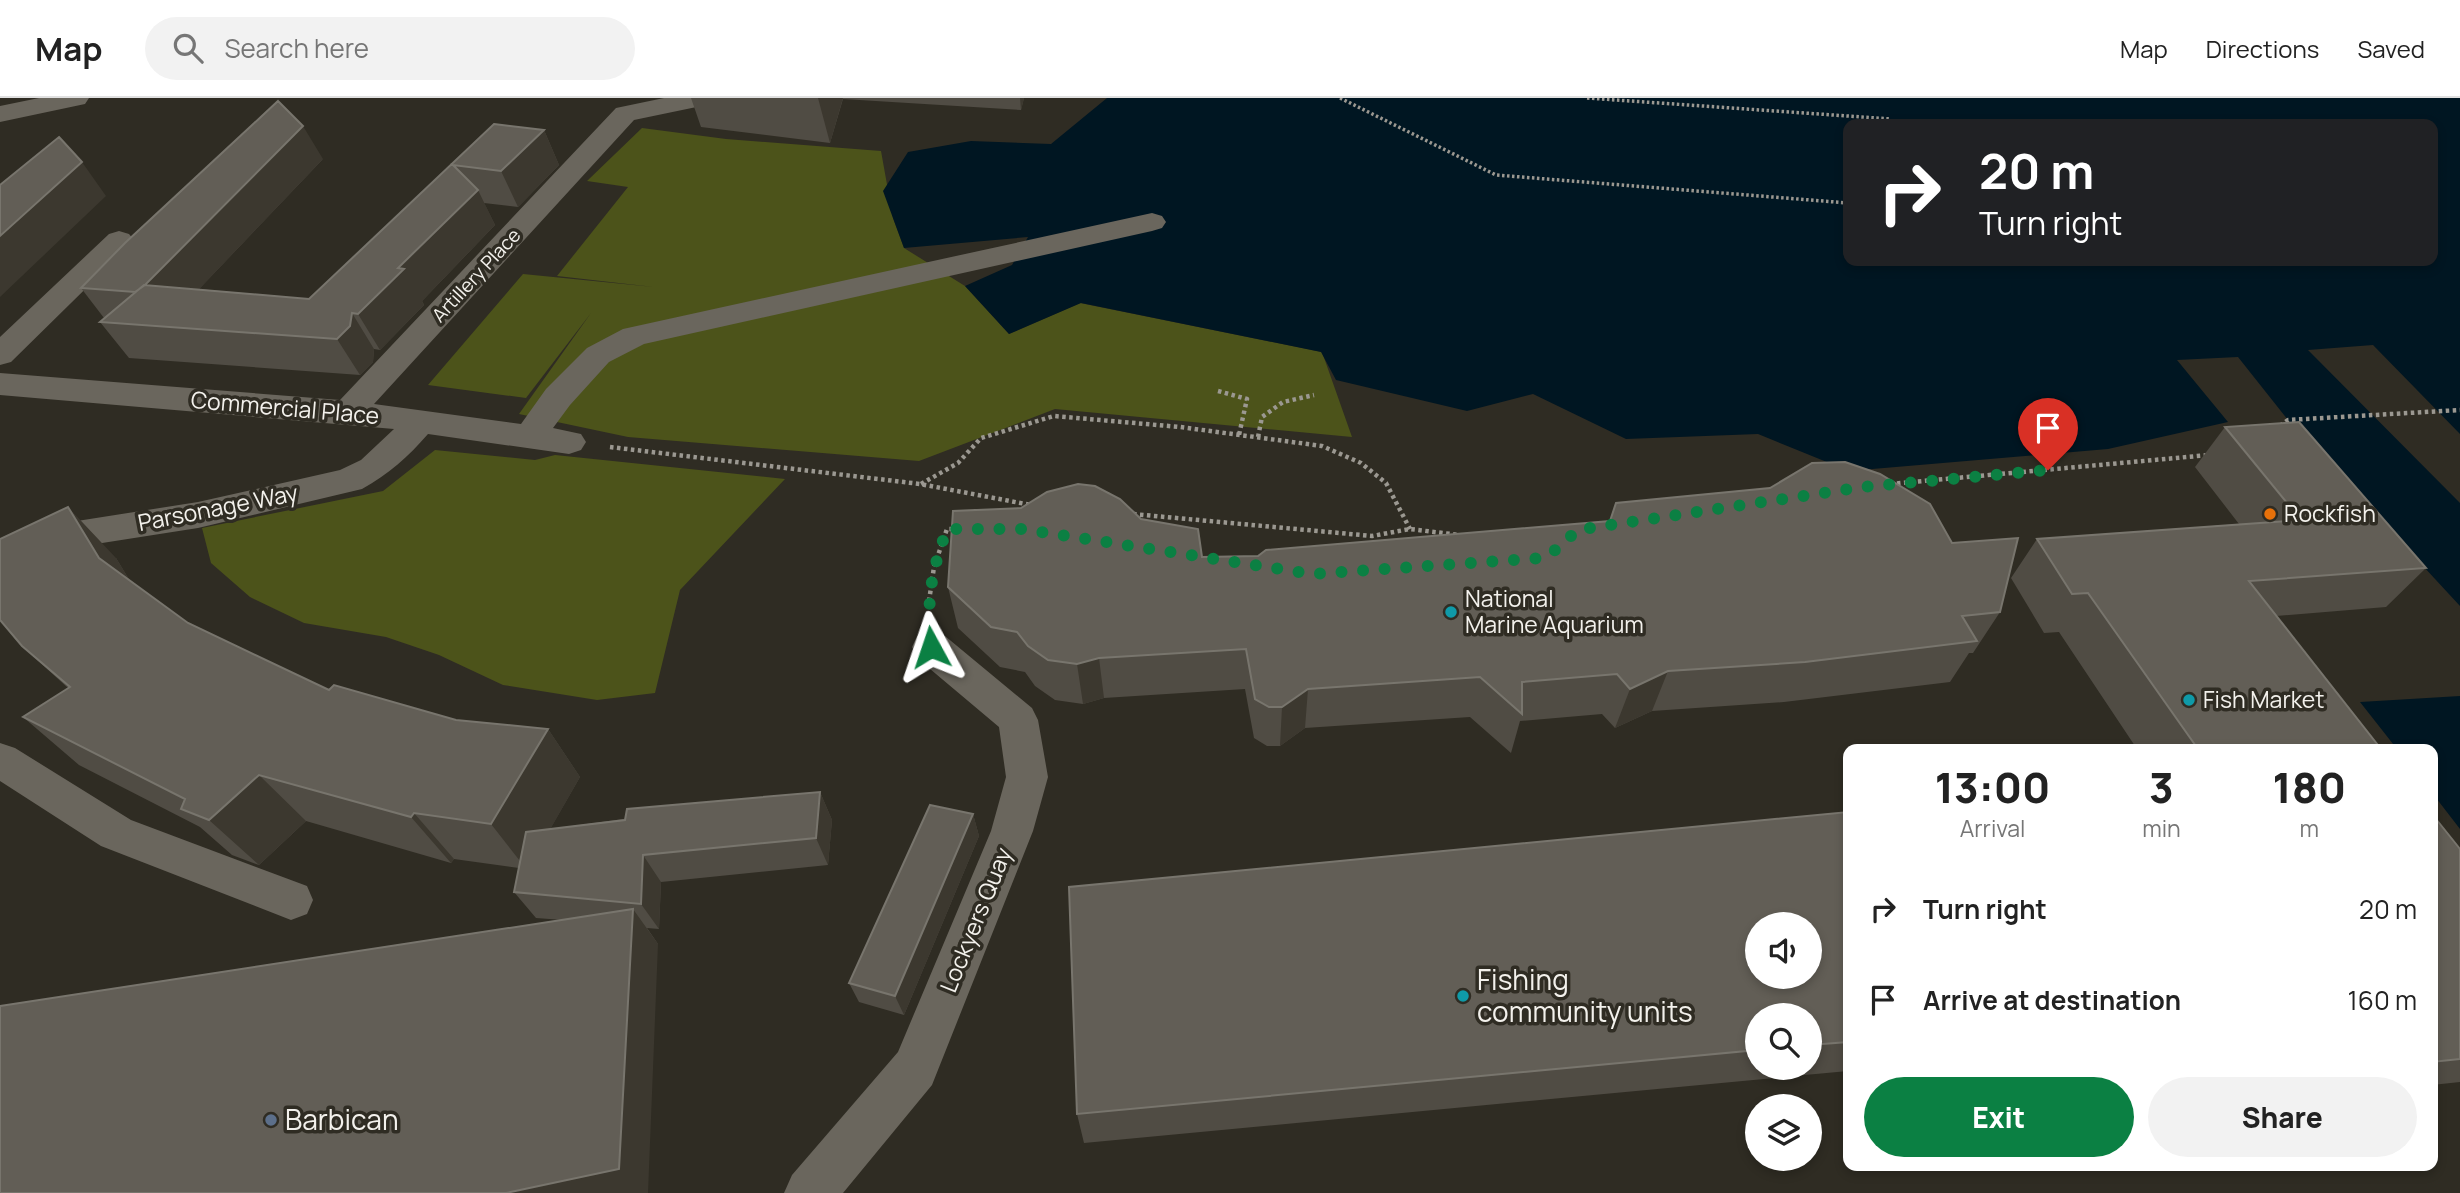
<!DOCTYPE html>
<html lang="en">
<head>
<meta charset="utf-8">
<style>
	:root { --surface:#fff; --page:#f2f2f2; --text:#222; --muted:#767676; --line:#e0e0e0; --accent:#0b8043 }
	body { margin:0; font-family:Manrope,sans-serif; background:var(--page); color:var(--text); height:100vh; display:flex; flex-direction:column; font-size:26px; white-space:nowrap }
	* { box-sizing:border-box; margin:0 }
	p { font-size:23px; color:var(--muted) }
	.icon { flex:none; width:38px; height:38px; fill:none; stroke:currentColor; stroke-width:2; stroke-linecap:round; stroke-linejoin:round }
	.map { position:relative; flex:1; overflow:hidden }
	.details { position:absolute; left:1843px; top:646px; width:595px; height:427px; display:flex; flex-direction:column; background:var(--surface); border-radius:14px; box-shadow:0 4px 10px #0003 }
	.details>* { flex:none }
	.banner { position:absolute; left:1843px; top:21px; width:595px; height:147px; border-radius:14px; box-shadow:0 4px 10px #0003; background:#202124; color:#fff; overflow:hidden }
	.controls { position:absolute; left:1745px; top:814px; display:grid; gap:14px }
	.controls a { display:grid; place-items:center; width:77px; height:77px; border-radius:50%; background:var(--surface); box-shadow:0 4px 10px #0003; font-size:35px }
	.pin { position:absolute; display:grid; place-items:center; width:60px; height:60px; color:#fff; margin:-72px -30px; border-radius:50% 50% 50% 0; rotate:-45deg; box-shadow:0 0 7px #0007 }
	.pin .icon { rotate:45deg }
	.me { position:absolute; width:77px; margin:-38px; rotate:355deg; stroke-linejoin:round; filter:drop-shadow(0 0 5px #0008) }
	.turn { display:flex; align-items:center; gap:24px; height:147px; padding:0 21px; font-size:32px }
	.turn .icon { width:91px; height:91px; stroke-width:2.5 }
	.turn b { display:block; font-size:49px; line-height:60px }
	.eta { display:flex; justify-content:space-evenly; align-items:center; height:119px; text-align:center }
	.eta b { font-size:42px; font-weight:800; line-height:49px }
	.button { display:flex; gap:14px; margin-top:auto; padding:14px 21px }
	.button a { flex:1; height:80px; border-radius:42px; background:var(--accent); color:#fff; font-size:28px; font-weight:800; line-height:80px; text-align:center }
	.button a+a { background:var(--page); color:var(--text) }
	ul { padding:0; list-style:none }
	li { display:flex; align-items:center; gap:21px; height:91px; padding:0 21px }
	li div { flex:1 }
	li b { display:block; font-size:26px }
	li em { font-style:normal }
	header { display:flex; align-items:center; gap:42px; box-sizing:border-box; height:98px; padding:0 35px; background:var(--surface); border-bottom:2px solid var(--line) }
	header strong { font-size:33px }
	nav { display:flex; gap:38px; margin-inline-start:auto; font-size:24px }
	.search { width:490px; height:63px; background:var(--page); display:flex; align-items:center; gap:18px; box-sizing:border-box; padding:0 24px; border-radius:38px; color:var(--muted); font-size:26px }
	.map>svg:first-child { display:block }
	.green { fill:#4c531a }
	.water { fill:#001622; fill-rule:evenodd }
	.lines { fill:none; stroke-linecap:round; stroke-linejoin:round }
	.path-far1 { stroke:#9b9891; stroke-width:3.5; stroke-dasharray:2.5 2.5; stroke-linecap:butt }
	.path { stroke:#9b9891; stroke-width:4.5; stroke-dasharray:3.5 3.5; stroke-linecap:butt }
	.minor { fill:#6a665d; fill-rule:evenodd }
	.wall { fill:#504c44; fill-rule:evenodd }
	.shaded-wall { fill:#3c382f }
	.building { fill:#625e56; stroke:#78756d; stroke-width:2; fill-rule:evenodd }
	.route { stroke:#0b8043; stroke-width:12; stroke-dasharray:0 21.6 }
	.food-dot { fill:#e8710a; stroke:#2f2c23; stroke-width:2.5 }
	.culture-dot { fill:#0f9aa8; stroke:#2f2c23; stroke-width:2.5 }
	.service-dot { fill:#5c6f8a; stroke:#2f2c23; stroke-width:2.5 }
	.labels { text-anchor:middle; stroke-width:7; stroke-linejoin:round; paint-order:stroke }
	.far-street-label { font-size:19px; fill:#f3f1ec; stroke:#2f2c23 }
	.street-label { font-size:23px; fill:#f3f1ec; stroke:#2f2c23 }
	.poi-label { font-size:23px; fill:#f3f1ec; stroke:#2f2c23; text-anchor:start }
	.near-poi-label { font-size:28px; fill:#f3f1ec; stroke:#2f2c23; text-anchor:start }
</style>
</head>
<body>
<header>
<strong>Map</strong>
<div class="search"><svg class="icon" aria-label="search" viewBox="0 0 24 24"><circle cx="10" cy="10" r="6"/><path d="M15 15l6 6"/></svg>Search here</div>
<nav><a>Map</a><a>Directions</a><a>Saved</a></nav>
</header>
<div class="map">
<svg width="2460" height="1095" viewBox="0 0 2460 1095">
	<rect width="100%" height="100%" fill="#2f2c23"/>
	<!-- green -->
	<path class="green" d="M 642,30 L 726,41 L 881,53 L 893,120 L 904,150 L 965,188 L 1009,236 L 1080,205 L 1322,254 L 1352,339 L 1055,311 L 919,363 L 628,339 L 519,316 L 591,215 L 526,300 L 428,287 L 523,176 L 654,189 L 557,178 L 628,89 L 587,83 Z
		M 435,352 L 535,362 L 555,357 L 785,381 L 680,492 L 655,595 L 597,602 L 503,587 L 439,557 L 386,539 L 304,525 L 250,499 L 211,465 L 202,430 L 383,393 Z"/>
	<!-- water -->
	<path class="water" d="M 1107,0 L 2460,0 L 2460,336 L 2373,247 L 2308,252 L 2460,405 L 2460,508 L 2288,322 L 2238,259 L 2177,262 L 2228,324 L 2108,351 L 1849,373 L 1758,336 L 1626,341 L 1533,296 L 1467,313 L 1336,282 L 1321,254 L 1081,205 L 1009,236 L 965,188 L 1012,167 L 1028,139 L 904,150 L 883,93 L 908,54 L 971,43 L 1051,46 ZM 1848,26 L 2432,26 L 2432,163 L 1848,163 Z
		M 2460,598 L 2460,731 L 2433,696 L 2432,651 L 2397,651 L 2360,604 Z"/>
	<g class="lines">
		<!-- path-far1 -->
		<path class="path-far1" d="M 1340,0 L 1496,77 L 1848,105
			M 1587,0 L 1891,21"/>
		<!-- path -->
		<path class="path" d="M 1218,293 L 1247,301 L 1239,337
			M 2280,328 L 2288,322 L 2460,312
			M 1258,339 L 1262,319 L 1283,304 L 1314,297
			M 610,349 L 920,386 L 1031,407
			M 921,386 L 958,365 L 981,340 L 1054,318 L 1180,329 L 1322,348 L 1361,365 L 1386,385 L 1410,431
			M 1890,386 L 2209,357
			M 1133,416 L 1372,438 L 1410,431 L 1459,437
			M 928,510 L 934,469 L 947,431 L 958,431"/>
		<!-- minor -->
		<path class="minor" d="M 39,0 L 89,0 L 85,6 L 0,24 L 0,8 Z
			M 664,0 L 715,0 L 711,6 L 634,22 L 374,306 L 521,326 L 546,291 L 587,250 L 623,231 L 1152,115 L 1162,118 L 1166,124 L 1162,130 L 1152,133 L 644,246 L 609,264 L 570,307 L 553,330 L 581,336 L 586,344 L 581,352 L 569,356 L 428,336 C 408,359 389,376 362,391 L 198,430 L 83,448 L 0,482 L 0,453 L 77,423 L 198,404 L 340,372 L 361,362 L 394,331 L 0,297 L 0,275 L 340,302 L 616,10 Z
			M 119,133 L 129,136 L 134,142 L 129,148 L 11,264 L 0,267 L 0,239 L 109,136 Z
			M 931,534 L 945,538 L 1032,610 L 1038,622 L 1048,679 L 1033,733 L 932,987 L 843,1095 L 784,1095 L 792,1077 L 898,954 L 991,733 L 1006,679 L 999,629 L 917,560 L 912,549 L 917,538 Z
			M 0,645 L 15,650 L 131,722 L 307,788 L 313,802 L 307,816 L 291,822 L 101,748 L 0,683 Z"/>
	</g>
	<!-- wall -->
	<path class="wall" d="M 691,0 L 1024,0 L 1021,12 L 843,1 L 830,45 L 701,29 Z
		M 494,26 L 544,32 L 559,67 L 518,109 L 484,105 L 495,127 L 422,203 L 424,207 L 380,252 L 374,251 L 373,264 L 360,277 L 129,260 L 100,224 L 104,220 L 81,190 L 323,61 L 199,191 L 309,201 Z
		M 2225,329 L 2426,470 L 2386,509 L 2276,518 L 2381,651 L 2137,651 L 2059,534 L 2044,535 L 2011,480 L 2037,441 L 2239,426 L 2195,369 Z
		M 1141,421 L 1202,459 L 1952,445 L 2000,514 L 1973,555 L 1969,555 L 1950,584 L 1784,604 L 1652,613 L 1615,630 L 1602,616 L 1520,623 L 1511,655 L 1470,619 L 1305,630 L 1280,648 L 1267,648 L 1254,640 L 1245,591 L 1104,600 L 1083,606 L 1055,602 L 1035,588 L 1025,574 L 1000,569 L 958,530 L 948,489 Z
		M 116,460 L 130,483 L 188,525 L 329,592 L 456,622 L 548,631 L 580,679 L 550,731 L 820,694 L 832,722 L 828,767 L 661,784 L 659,831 L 647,830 L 658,846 L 563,822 L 536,820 L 514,794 L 519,770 L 454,761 L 451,765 L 306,723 L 259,767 L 232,757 L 200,729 L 79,667 L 23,619 L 68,590 L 22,548 Z
		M 1848,714 L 1848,973 L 1084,1045 L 1077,1016 ZM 1757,917 L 1810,917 L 1810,970 L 1757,970 Z
		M 973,716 L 979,738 L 904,917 L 859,904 L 849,885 Z
		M 2432,716 L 2460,751 L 2460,984 L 2432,987 Z"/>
	<!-- shaded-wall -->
	<path class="shaded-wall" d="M 818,0 L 843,0 L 830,45 Z
		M 1020,0 L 1024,0 L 1021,12 Z
		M 303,28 L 323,61 L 163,229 L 137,195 Z
		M 544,32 L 559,67 L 518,109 L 501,73 Z
		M 82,64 L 106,98 L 0,199 L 0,138 Z
		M 478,92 L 495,127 L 422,203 L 424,207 L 380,252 L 358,216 L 398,170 Z
		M 352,215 L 374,251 L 373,264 L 360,277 L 337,241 Z
		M 68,409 L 116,460 L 147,511 L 99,460 Z
		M 1099,560 L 1104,600 L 1083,606 L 1077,566 Z
		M 1668,573 L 1652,613 L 1615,630 L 1630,591 Z
		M 1308,591 L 1305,630 L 1280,648 L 1282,609 Z
		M 548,631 L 580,679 L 527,772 L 491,726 Z
		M 259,677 L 306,723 L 259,767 L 209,722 Z
		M 820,694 L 832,722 L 828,767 L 816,740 Z
		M 414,715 L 454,761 L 451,765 L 411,719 Z
		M 973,716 L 979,738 L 904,917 L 895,898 Z
		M 643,757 L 661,784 L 659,831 L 641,806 Z
		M 633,811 L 658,846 L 648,1095 L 506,1095 Z"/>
	<!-- building -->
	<path class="building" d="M 278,3 L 303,28 L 145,187 L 135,194 L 81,190 L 125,145 Z
		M 494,26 L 544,32 L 501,73 L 453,67 L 478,92 L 398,170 L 404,171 L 358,216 L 352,215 L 350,228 L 337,241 L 100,224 L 144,187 L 309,201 Z
		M 59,39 L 82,64 L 0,138 L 0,87 Z
		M 2299,324 L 2426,470 L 2249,483 L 2381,651 L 2198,651 L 2088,495 L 2072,496 L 2037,441 L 2301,422 L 2225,329 Z
		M 1845,364 L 1880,376 L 1930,406 L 1952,445 L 2018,440 L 2000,514 L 1962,518 L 1977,543 L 1805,564 L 1668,573 L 1630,591 L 1617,576 L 1522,584 L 1522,616 L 1480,579 L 1308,591 L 1282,609 L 1269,609 L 1255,601 L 1246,551 L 1099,560 L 1077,566 L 1048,562 L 1028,548 L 1017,534 L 991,529 L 948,489 L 953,413 L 1021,410 L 1047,394 L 1078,386 L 1095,388 L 1120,401 L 1141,421 L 1198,431 L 1202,459 L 1258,458 L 1266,452 L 1610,423 L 1616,405 L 1770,390 L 1812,365 Z
		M 68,409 L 99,460 L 188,525 L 329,592 L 334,587 L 456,622 L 548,631 L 491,726 L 414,715 L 411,719 L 259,677 L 209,722 L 181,711 L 185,701 L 23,619 L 70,589 L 22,548 L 0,522 L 0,441 Z
		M 820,694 L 816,740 L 643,757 L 641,806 L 514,794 L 526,734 L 625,722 L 627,711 Z
		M 930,707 L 973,716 L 895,898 L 849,885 Z
		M 1848,714 L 1848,944 L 1810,947 L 1810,917 L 1757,917 L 1757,952 L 1077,1016 L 1069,789 ZM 1757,826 L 1810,826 L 1810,878 L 1757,878 Z
		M 2432,716 L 2460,751 L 2460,961 L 2432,964 Z
		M 633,811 L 619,1071 L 506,1095 L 0,1095 L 0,908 Z"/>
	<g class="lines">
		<!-- route -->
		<path class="route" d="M 931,549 C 927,500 930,478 947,431 L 1022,431 L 1312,476 L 1542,460 L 1560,449 L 1577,432 L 1863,389 L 2048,372"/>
	</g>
	<!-- markers -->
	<circle class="food-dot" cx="2270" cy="416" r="7"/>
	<g class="culture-dot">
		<circle cx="1451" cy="514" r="7"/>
		<circle cx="2189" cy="602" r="7"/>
		<circle cx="1463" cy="898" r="7"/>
	</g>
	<circle class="service-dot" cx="271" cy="1022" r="7"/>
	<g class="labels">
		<!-- far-street labels -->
		<g class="far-street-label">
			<text transform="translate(476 177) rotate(-47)" y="7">Artillery Place</text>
		</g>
		<!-- street labels -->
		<g class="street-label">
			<text transform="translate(285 310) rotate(5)" y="8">Commercial Place</text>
			<text transform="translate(218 410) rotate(-11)" y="8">Parsonage Way</text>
			<text transform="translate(976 822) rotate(-68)" y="8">Lockyers Quay</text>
		</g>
		<!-- poi labels -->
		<g class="poi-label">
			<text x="2284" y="424">Rockfish</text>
			<text x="1465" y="509">National<tspan x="1465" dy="26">Marine Aquarium</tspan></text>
			<text x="2203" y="610">Fish Market</text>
		</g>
		<!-- near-poi labels -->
		<g class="near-poi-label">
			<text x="1477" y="892">Fishing<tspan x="1477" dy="32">community units</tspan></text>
			<text x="285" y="1032">Barbican</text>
		</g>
	</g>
</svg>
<div class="controls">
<a><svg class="icon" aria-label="sound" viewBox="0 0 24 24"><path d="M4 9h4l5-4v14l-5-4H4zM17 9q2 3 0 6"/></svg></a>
<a><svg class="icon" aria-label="search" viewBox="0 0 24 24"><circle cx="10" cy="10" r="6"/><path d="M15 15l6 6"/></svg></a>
<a><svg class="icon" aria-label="layers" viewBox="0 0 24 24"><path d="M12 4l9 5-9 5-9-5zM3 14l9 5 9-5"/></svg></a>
</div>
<div class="pin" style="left:2048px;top:372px;background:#d93025"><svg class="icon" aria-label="arrive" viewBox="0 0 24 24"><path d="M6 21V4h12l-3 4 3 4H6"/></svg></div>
<svg class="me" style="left:931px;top:549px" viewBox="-20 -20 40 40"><path d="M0-17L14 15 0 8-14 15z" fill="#0b8043" stroke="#fff" stroke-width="4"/></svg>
<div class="banner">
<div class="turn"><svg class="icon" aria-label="right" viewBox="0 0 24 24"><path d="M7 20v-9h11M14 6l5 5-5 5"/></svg><div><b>20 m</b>Turn right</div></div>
</div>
<section class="details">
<div class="eta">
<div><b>13:00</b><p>Arrival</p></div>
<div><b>3</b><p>min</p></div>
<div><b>180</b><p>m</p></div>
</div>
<ul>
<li><svg class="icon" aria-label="right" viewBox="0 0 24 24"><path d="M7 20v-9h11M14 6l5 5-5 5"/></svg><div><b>Turn right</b></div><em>20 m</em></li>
<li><svg class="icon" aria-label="arrive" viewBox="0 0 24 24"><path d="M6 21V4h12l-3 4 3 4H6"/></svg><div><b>Arrive at destination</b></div><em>160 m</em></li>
</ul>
<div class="button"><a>Exit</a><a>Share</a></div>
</section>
</div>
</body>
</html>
